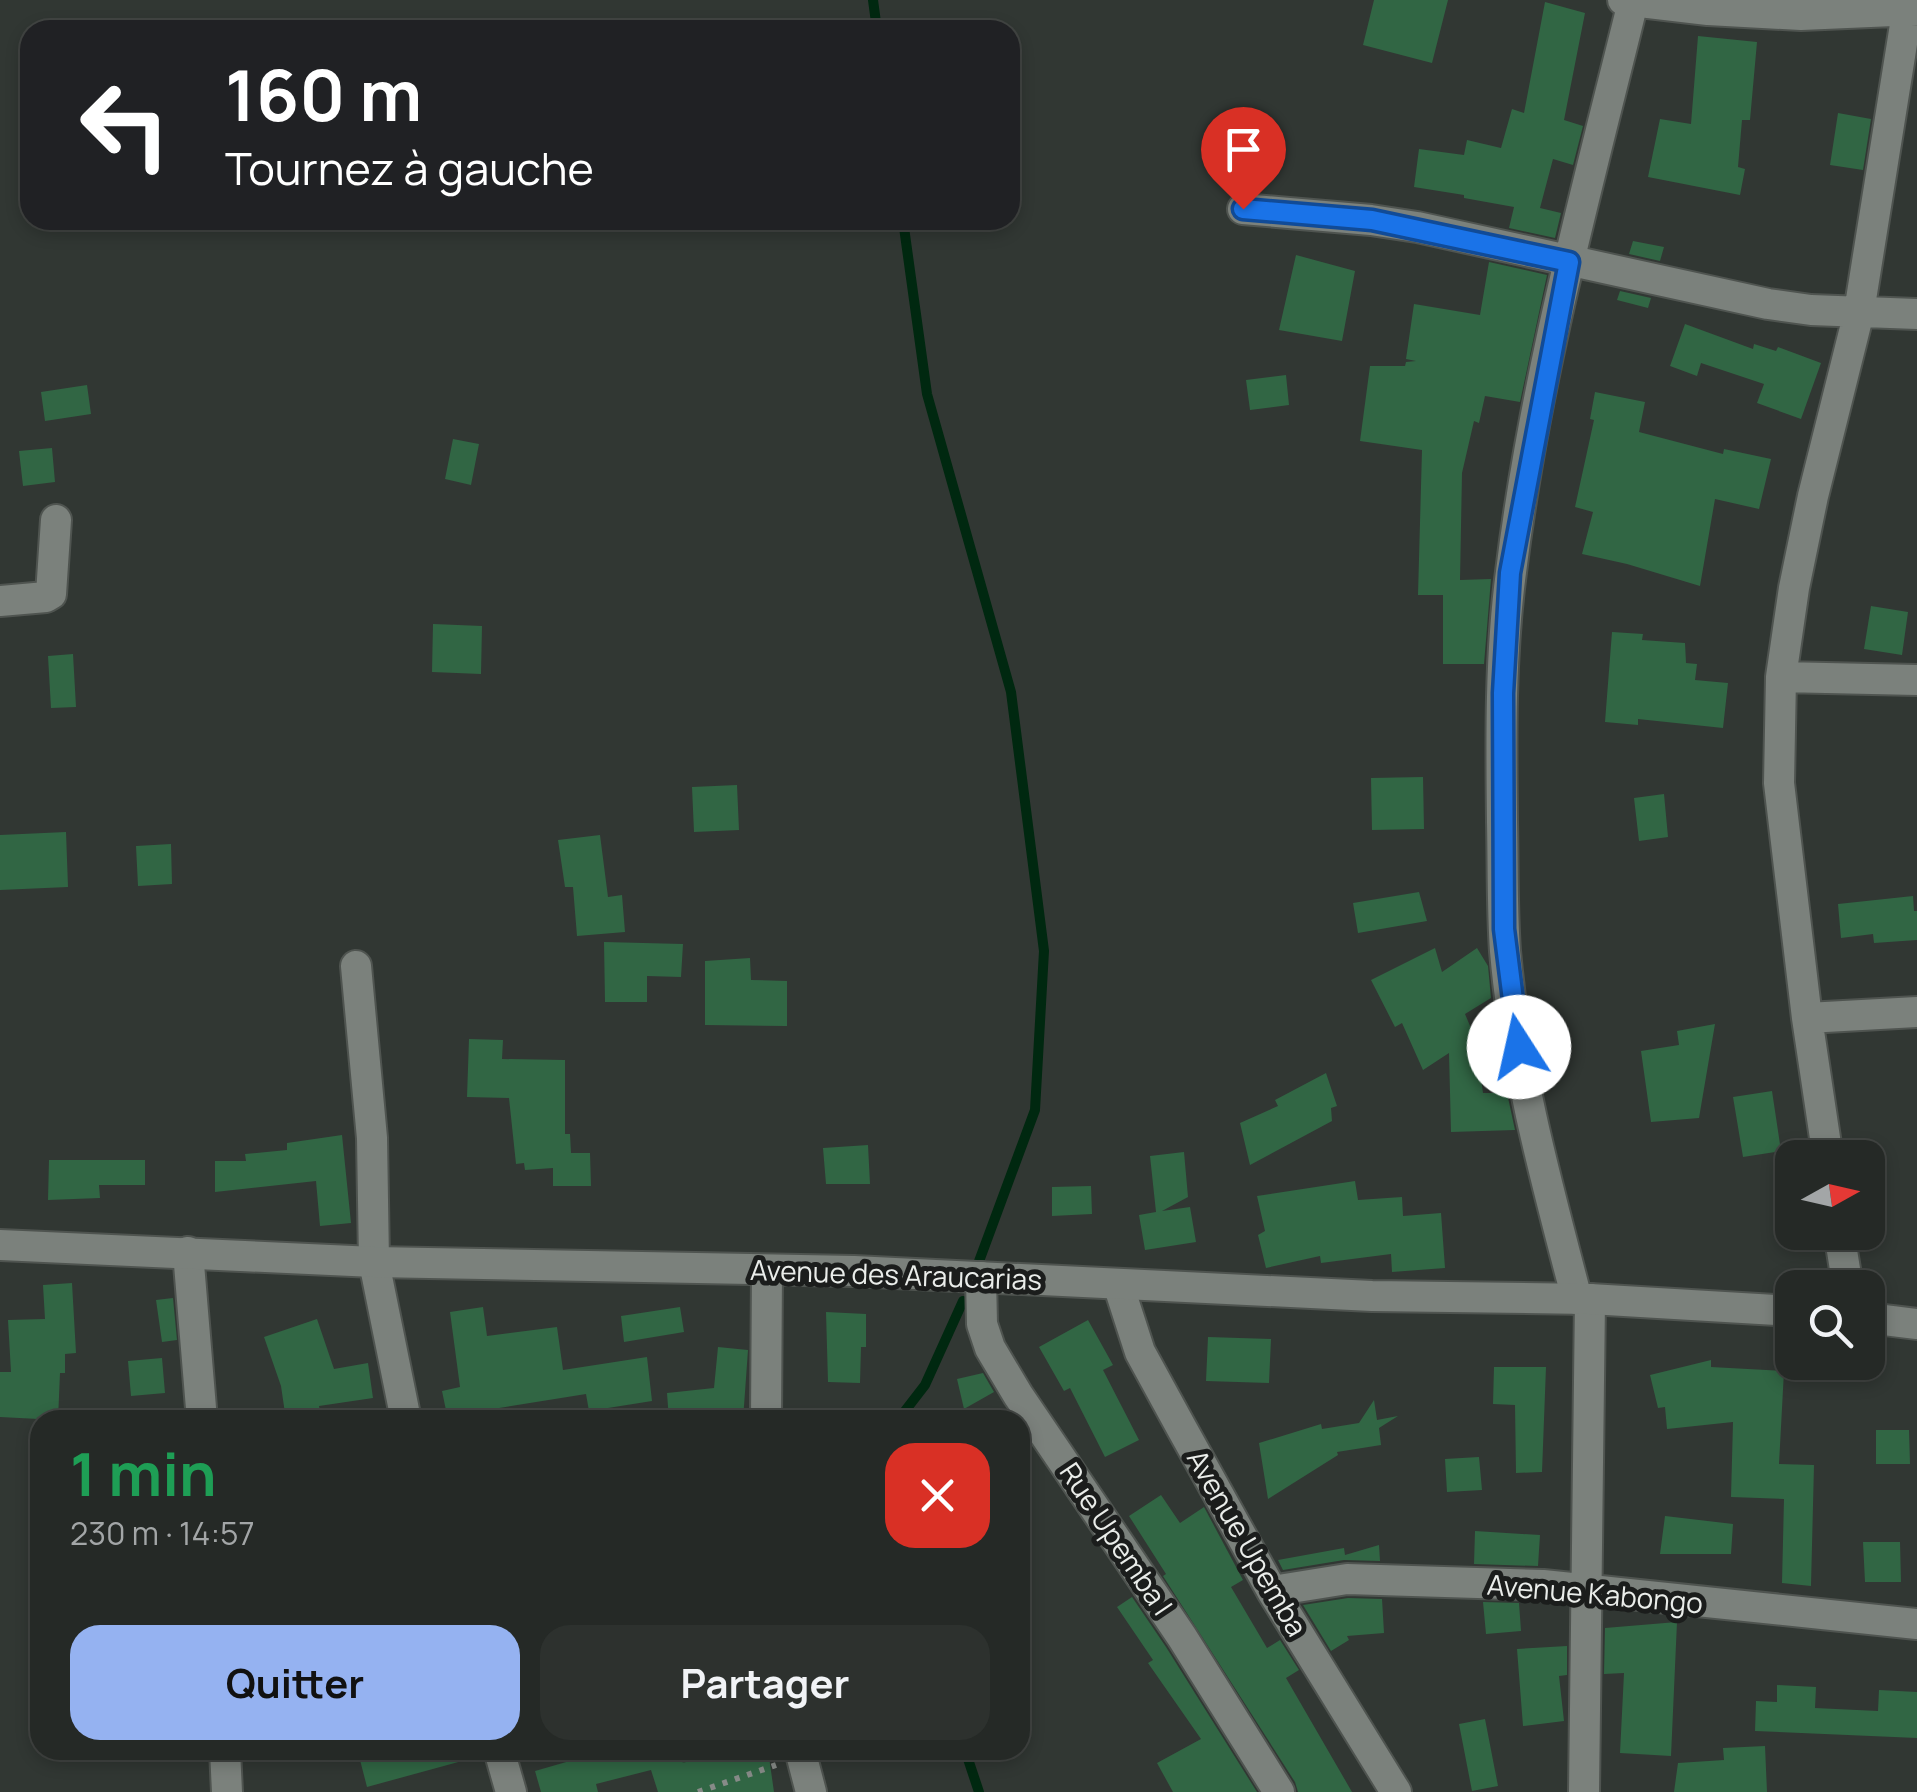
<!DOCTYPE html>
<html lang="fr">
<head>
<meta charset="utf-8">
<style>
	:root { --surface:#252926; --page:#2d312e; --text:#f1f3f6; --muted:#a3a6a7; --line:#424543; --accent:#95b2f1 }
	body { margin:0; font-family:Manrope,sans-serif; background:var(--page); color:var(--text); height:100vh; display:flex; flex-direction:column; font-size:38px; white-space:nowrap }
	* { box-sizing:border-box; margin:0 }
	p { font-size:32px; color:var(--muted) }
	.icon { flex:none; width:55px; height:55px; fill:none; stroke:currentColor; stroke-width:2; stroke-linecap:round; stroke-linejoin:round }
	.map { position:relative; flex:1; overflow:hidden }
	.drawer { position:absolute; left:30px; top:1410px; width:1000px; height:350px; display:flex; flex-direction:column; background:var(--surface); border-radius:30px; box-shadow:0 5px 15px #0003,0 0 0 2px var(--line) }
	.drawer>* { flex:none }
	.top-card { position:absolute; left:20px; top:20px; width:1000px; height:210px; border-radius:30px; box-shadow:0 5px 15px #0003,0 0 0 2px var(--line); background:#202124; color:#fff; overflow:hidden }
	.needle { width:65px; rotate:82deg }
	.controls { position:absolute; left:1775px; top:1140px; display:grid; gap:20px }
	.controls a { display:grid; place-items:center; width:110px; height:110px; border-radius:20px; background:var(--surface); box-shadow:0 5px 15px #0003,0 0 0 2px var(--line); font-size:50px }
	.pin { position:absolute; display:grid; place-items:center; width:85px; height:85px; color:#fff; margin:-102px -42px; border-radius:50% 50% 50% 0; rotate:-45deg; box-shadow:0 0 10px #0007 }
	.pin .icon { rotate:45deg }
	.me { position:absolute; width:110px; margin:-55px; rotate:350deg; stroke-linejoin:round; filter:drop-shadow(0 0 8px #0008) }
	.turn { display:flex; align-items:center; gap:35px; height:210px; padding:0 40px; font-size:45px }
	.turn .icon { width:130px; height:130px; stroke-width:2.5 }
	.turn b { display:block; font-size:70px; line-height:85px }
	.round { display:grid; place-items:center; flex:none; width:105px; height:105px; border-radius:30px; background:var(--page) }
	.head { display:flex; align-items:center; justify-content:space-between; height:170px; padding:0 40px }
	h1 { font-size:60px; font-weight:700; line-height:75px; color:#1e9e55 }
	.primary-button { display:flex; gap:20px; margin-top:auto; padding:20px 40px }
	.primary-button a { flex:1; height:115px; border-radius:30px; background:var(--accent); color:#111; font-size:40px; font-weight:700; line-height:115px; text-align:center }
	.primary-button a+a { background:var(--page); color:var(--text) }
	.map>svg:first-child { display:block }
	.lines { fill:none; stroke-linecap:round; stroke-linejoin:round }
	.stream { stroke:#002810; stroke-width:10 }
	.building { fill:#316644 }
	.street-casing { stroke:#4f5450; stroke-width:34 }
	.secondary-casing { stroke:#4f5450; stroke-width:34 }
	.path { stroke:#878b88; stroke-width:6; stroke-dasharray:5 8; stroke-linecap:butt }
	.street { stroke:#7b817c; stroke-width:30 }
	.secondary { stroke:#7b817c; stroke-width:30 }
	.route-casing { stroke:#114b97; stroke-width:25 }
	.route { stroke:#1a73e8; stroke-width:18 }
	.labels { text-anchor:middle; stroke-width:10; stroke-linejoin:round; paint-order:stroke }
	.street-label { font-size:28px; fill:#eaedea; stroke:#1b1d1c }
</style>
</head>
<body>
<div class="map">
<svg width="1917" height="1792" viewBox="0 0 1917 1792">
	<rect width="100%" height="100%" fill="#313733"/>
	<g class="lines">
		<!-- stream -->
		<path class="stream" d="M 873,0 L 877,30
			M 903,220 L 927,394 L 1011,692 L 1044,951 L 1035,1110 L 978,1264
			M 898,1420 L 925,1385 L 963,1301
			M 965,1750 L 979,1792"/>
	</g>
	<!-- building -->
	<path class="building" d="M 1374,0 L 1448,0 L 1432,63 L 1363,45 Z
		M 1545,2 L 1585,13 L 1564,120 L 1583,126 L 1573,165 L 1553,159 L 1540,208 L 1561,213 L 1555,238 L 1509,228 L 1514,207 L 1464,198 L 1464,195 L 1414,187 L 1419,149 L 1464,155 L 1467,140 L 1501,148 L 1512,109 L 1524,113 Z
		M 1698,36 L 1757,42 L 1750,120 L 1742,120 L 1738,167 L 1745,169 L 1740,195 L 1648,177 L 1660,119 L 1691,124 Z
		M 1838,113 L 1871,119 L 1863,170 L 1830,165 Z
		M 1633,241 L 1664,247 L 1660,261 L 1629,254 Z
		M 1296,255 L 1355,271 L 1342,341 L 1279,330 Z
		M 1489,262 L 1547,275 L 1520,402 L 1485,396 L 1479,423 L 1474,421 L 1462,473 L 1460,580 L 1491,579 L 1484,664 L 1443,664 L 1443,595 L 1418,595 L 1422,450 L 1360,441 L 1370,366 L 1405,366 L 1406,362 L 1416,361 L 1406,359 L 1414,304 L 1480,315 Z
		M 1620,291 L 1651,298 L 1648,308 L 1617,300 Z
		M 1685,324 L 1753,349 L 1754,344 L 1776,351 L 1778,347 L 1821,363 L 1801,419 L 1757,403 L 1764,384 L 1701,363 L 1697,376 L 1670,366 Z
		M 1286,375 L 1289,405 L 1250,410 L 1246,380 Z
		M 87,385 L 91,414 L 45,421 L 41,392 Z
		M 1595,392 L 1645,402 L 1639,432 L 1723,454 L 1724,449 L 1771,459 L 1759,509 L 1715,499 L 1700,586 L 1627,564 L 1582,554 L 1593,512 L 1575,507 L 1594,420 L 1590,419 Z
		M 453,439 L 479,444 L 471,485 L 445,479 Z
		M 52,448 L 55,482 L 23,486 L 19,451 Z
		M 1871,606 L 1908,612 L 1902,655 L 1864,649 Z
		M 433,624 L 482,626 L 481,674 L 432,672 Z
		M 1612,632 L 1643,634 L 1642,640 L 1685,643 L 1686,663 L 1697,664 L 1695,680 L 1728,683 L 1723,728 L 1638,719 L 1638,725 L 1605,722 Z
		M 73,654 L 76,707 L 51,708 L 48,656 Z
		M 1423,777 L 1424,829 L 1372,830 L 1371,778 Z
		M 737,785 L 739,830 L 694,832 L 692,787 Z
		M 1664,794 L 1668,837 L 1639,841 L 1634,798 Z
		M 66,832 L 68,887 L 0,890 L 0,835 Z
		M 600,835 L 608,897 L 622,895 L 625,932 L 577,936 L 573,887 L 565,887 L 558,840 Z
		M 171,844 L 172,884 L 138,886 L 136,846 Z
		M 1419,892 L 1427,921 L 1358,933 L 1353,903 Z
		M 1913,896 L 1914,911 L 1917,911 L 1917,940 L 1874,943 L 1873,934 L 1841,938 L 1838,904 Z
		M 604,942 L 683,944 L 681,977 L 647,976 L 647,1002 L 605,1002 Z
		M 1435,948 L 1442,972 L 1477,948 L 1488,966 L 1491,998 L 1465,1014 L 1476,1040 L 1483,1093 L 1507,1093 L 1515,1130 L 1451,1132 L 1449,1053 L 1423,1070 L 1402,1023 L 1395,1027 L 1371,980 Z
		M 750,958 L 751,980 L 787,981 L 787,1026 L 705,1025 L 705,961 Z
		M 1715,1024 L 1699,1118 L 1651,1122 L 1641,1051 L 1679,1045 L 1677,1031 Z
		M 469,1039 L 503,1040 L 502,1059 L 565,1060 L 565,1134 L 570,1134 L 571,1153 L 590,1153 L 591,1186 L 553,1186 L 553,1168 L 525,1170 L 524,1163 L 516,1164 L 509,1098 L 467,1097 Z
		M 1326,1073 L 1337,1106 L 1331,1108 L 1332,1121 L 1250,1165 L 1240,1123 L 1278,1106 L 1275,1100 Z
		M 1772,1091 L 1781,1151 L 1743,1157 L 1733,1097 Z
		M 342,1135 L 351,1223 L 320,1226 L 316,1181 L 215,1192 L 215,1161 L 246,1161 L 245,1154 L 287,1150 L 287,1143 Z
		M 868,1145 L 870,1184 L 826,1184 L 823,1148 Z
		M 1184,1152 L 1188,1197 L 1162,1211 L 1190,1207 L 1196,1242 L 1145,1250 L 1139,1215 L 1156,1212 L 1150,1156 Z
		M 49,1160 L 145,1160 L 145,1185 L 99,1185 L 100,1198 L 48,1200 Z
		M 1355,1181 L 1358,1200 L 1402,1197 L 1403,1216 L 1441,1213 L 1445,1268 L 1392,1272 L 1391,1254 L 1321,1263 L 1320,1256 L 1266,1268 L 1258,1235 L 1265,1231 L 1257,1196 Z
		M 1091,1186 L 1092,1214 L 1052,1216 L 1052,1187 Z
		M 72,1283 L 76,1353 L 65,1354 L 65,1373 L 60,1373 L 58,1420 L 0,1417 L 0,1372 L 11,1372 L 8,1320 L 45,1319 L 43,1285 Z
		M 173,1298 L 177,1340 L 162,1342 L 156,1300 Z
		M 483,1307 L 487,1336 L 557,1327 L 563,1370 L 647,1357 L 652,1401 L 589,1411 L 586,1394 L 493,1409 L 494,1415 L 448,1420 L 442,1391 L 460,1387 L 450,1312 Z
		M 680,1307 L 684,1332 L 624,1342 L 621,1316 Z
		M 826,1312 L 866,1314 L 866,1347 L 861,1347 L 860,1383 L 828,1382 Z
		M 317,1319 L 334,1369 L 368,1363 L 373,1398 L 319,1406 L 321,1417 L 286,1420 L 281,1386 L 264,1337 Z
		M 1088,1320 L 1113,1365 L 1103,1370 L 1139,1440 L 1105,1457 L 1070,1388 L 1064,1391 L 1039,1347 Z
		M 1208,1337 L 1271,1339 L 1269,1383 L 1206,1381 Z
		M 718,1347 L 748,1350 L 743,1420 L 669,1420 L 667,1393 L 714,1388 Z
		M 162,1358 L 165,1393 L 131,1396 L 128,1361 Z
		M 1711,1360 L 1711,1367 L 1784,1371 L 1779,1464 L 1814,1465 L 1811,1586 L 1782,1583 L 1784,1499 L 1731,1497 L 1733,1422 L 1667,1429 L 1665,1407 L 1658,1408 L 1650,1375 Z
		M 1494,1367 L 1546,1367 L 1542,1472 L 1516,1473 L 1515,1405 L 1493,1404 Z
		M 983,1373 L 994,1392 L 964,1409 L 957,1379 Z
		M 1374,1400 L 1377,1420 L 1398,1416 L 1379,1428 L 1381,1445 L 1337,1452 L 1338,1455 L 1268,1499 L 1259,1443 L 1321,1424 L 1322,1429 L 1359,1423 Z
		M 1876,1430 L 1909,1430 L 1910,1464 L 1876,1464 Z
		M 1479,1457 L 1482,1490 L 1447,1492 L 1445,1459 Z
		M 1161,1495 L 1180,1523 L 1204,1507 L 1243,1580 L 1231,1587 L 1267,1648 L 1280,1640 L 1299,1670 L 1286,1678 L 1352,1792 L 1298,1792 L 1295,1782 L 1163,1576 L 1166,1574 L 1129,1516 Z
		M 1665,1516 L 1733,1524 L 1731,1554 L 1660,1554 Z
		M 1475,1531 L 1540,1535 L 1538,1566 L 1474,1564 Z
		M 1863,1542 L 1900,1542 L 1901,1582 L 1865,1582 Z
		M 1379,1545 L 1380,1561 L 1344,1560 L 1283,1570 L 1278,1560 L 1344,1548 L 1345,1555 Z
		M 1132,1597 L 1166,1647 L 1257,1792 L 1173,1792 L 1157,1763 L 1201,1739 L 1148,1663 L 1153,1660 L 1117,1607 Z
		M 1348,1598 L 1382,1599 L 1384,1633 L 1347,1636 L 1349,1640 L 1331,1651 L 1303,1605 Z
		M 1483,1602 L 1519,1603 L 1521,1631 L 1486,1634 Z
		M 1677,1622 L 1671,1756 L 1620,1753 L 1624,1673 L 1604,1674 L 1605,1628 Z
		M 1567,1646 L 1567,1675 L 1559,1676 L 1564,1721 L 1523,1726 L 1517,1649 Z
		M 1777,1685 L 1816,1687 L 1815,1708 L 1878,1711 L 1879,1690 L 1917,1692 L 1917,1738 L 1755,1731 L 1756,1701 L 1777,1702 Z
		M 1485,1719 L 1498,1786 L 1472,1791 L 1459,1724 Z
		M 1765,1746 L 1767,1792 L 1674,1792 L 1678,1763 L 1724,1760 L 1723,1748 Z
		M 381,1750 L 472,1750 L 473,1758 L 367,1787 L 359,1756 Z
		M 608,1750 L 691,1750 L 692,1759 L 682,1763 L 736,1750 L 768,1750 L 774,1792 L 658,1792 L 651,1770 L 596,1784 L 598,1792 L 541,1792 L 535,1771 Z"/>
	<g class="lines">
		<!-- street casing -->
		<g class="street-casing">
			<path id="street" d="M 1623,0 L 1708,10 L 1801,15 L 1917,10
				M 1243,209 L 1371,220 L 1417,227 L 1768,304 L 1811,310 L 1917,314
				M 0,601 L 46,597 L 51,594 L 56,520
				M 1781,677 L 1917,680
				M 356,966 L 372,1138 L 374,1262 L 406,1420
				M 1807,1018 L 1917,1012
				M 1828,1158 L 1807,1018 L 1779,783 L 1781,677 L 1794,588 L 1813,496 L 1859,312 L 1909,0
				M 1839,1232 L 1848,1288
				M 188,1252 L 202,1420
				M 981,1277 L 982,1324 L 990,1348 L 1018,1395 L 1182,1637 L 1279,1792
				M 1118,1284 L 1140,1352 L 1181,1427 L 1272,1591 L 1396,1792
				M 1577,1299 C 1547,1185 1515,1069 1505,951 C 1502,908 1503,865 1502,822 C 1501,739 1500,654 1511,572 C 1534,381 1587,189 1633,2
				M 766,1420 L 767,1270
				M 1272,1591 L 1347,1579 L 1543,1585 L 1917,1624
				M 225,1750 L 227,1792
				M 499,1750 L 511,1792
				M 800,1750 L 811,1792
				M 1584,1792 L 1590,1299"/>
		</g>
		<!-- secondary casing -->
		<g class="secondary-casing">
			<path id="secondary" d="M 0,1245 L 374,1262 L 854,1271 L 1372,1296 L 1590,1299 L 1792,1311
				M 1868,1318 L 1917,1324"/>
		</g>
		<!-- path -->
		<path class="path" d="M 698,1792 L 776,1765"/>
		<!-- street -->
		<use href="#street" class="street"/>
		<!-- secondary -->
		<use href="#secondary" class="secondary"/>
	</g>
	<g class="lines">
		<!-- route casing -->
		<g class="route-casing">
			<path id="route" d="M 1243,209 L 1372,220 L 1569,262 L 1510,573 L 1503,693 L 1504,929 L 1519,1047"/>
		</g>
		<!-- route -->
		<use href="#route" class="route"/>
	</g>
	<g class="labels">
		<!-- street labels -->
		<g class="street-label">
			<text transform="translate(896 1275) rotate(2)" y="10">Avenue des Araucarias</text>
			<text transform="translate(1116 1539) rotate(56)" y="10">Rue Upemba I</text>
			<text transform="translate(1247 1543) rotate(60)" y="10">Avenue Upemba</text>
			<text transform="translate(1595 1594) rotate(5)" y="10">Avenue Kabongo</text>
		</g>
	</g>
</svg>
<div class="controls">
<a><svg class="needle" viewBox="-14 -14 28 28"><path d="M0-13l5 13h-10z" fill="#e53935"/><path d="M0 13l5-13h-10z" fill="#a3a6a7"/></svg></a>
<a><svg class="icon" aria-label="search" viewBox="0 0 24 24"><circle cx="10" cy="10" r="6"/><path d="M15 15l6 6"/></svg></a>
</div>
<div class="pin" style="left:1243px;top:209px;background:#d93025"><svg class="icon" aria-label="arrive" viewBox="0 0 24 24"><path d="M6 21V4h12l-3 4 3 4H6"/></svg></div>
<svg class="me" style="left:1519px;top:1047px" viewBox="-20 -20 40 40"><circle r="19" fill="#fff"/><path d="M0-13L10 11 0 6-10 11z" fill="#1a73e8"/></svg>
<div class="top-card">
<div class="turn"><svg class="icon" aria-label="left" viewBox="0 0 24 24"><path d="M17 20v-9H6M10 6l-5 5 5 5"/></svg><div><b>160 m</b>Tournez à gauche</div></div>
</div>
<section class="drawer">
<div class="head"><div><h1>1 min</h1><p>230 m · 14:57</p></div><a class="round" style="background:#d93025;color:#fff"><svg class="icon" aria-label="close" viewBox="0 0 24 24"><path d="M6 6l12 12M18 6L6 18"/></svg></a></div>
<div class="primary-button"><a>Quitter</a><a>Partager</a></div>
</section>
</div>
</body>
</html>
